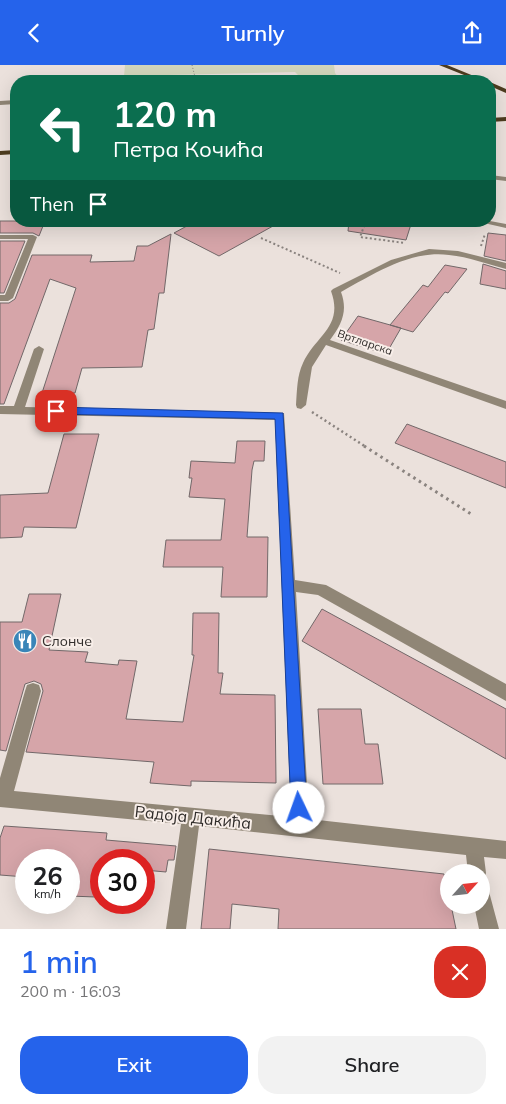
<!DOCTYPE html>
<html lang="en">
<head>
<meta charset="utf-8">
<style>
	:root { --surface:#fff; --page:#f2f2f2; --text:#202124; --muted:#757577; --accent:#2563eb }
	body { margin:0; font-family:Mulish,sans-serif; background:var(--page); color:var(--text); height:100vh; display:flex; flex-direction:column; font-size:19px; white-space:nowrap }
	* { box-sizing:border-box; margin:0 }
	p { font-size:16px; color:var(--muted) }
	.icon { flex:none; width:28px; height:28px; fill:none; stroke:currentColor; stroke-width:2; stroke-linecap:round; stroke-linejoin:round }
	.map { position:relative; height:864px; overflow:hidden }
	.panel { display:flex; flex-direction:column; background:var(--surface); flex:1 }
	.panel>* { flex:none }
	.guide { position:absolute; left:10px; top:10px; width:486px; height:152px; border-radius:20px; box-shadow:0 5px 20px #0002; background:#0b6e4f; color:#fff; overflow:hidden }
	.needle { width:32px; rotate:63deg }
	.fabs { position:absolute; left:440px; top:799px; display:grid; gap:10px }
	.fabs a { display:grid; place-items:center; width:50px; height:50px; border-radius:50%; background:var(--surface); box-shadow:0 5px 20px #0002; font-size:25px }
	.speed { position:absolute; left:15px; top:784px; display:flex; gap:10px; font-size:25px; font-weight:700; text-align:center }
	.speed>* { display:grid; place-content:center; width:65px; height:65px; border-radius:50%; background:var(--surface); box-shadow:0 5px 20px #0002; line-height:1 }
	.speed small { font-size:12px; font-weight:400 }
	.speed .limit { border:8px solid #d22; background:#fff; color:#111 }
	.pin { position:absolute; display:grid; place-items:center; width:42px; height:42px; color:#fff; margin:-21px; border-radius:10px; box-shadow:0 2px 8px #0006 }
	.me { position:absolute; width:55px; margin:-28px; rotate:357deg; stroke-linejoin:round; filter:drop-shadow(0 0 4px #0008) }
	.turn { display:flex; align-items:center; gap:18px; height:105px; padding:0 20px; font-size:22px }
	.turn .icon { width:65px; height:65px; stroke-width:2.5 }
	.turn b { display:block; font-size:35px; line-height:42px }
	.then { display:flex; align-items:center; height:48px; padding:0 20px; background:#0003; gap:10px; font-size:19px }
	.round { display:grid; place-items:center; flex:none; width:52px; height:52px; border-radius:20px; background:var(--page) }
	.headline { display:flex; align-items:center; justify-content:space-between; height:85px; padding:0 20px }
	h1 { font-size:30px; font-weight:600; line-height:38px; color:var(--accent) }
	.action { display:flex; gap:10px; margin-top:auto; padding:10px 20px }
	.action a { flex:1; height:58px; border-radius:20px; background:var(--accent); color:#fff; font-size:20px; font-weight:600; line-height:58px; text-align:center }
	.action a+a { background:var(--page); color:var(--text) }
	header { display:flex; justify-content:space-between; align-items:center; height:65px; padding:0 20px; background:var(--accent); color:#fff; font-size:22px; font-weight:600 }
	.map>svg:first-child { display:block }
	.green { fill:#d3d6bc }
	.building { fill:#d6a5a9; stroke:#726869 }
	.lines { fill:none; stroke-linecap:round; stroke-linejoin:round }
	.path-far3 { stroke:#8a837f; stroke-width:1; stroke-dasharray:1 2; stroke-linecap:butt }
	.path-far2 { stroke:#8a837f; stroke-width:2; stroke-dasharray:2 2.5; stroke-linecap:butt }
	.path-far1 { stroke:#8a837f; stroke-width:2.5; stroke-dasharray:2 3; stroke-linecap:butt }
	.path { stroke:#8a837f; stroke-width:3; stroke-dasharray:2.5 4; stroke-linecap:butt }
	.minor { fill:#908676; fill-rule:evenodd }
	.major { fill:#4d3c1f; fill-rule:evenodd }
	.route { fill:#2563eb; stroke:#184099 }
	.labels { text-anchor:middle; stroke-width:4; stroke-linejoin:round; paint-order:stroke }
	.far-street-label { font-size:11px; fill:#312d2b; stroke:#f8eee9 }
	.poi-label { font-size:14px; fill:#312d2b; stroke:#f8eee9; text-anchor:start }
	.near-street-label { font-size:16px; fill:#312d2b; stroke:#f8eee9 }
</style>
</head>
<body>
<header><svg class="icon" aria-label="back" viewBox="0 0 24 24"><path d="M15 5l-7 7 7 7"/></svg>Turnly<svg class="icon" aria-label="share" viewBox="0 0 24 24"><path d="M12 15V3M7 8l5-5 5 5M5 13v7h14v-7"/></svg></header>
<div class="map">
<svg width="506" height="864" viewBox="0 0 506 864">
	<rect width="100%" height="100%" fill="#ebe1dc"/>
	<!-- green -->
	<path class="green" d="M 125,0 L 334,0 L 335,8 L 341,16 L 304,16 L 295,7 L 124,11 Z"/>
	<!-- building -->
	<path class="building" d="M 0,156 L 45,156 L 39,171 L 33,168 L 0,168 Z
		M 196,156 L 282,156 L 219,191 L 174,168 Z
		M 349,156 L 412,156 L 406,175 L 348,166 Z
		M 488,168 L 506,170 L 506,196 L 484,191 Z
		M 171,169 L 164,228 L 159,228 L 154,264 L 148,265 L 142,302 L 82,303 L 75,328 L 42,328 L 76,223 L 50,214 L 4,339 L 0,339 L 0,238 L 9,238 L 15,234 L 32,190 L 92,190 L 90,197 L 134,196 L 137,181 L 148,181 Z
		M 0,176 L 25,176 L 4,228 L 0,228 Z
		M 483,199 L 506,206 L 506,224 L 480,219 Z
		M 445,200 L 467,204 L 448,228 L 445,227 L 413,267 L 390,260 L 423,220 L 428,222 Z
		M 358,251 L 401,263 L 386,289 L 341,275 Z
		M 407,359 L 506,397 L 506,423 L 395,378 Z
		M 64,369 L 99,369 L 76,463 L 24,462 L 22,472 L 0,473 L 0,430 L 48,428 Z
		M 237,376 L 265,376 L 264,396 L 254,396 L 252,405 L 247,472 L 268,472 L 267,532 L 221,532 L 223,502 L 163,502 L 166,475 L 221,475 L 225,434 L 189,432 L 192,413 L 189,413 L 191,396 L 235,398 Z
		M 29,529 L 61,529 L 49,585 L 88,587 L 85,597 L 118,600 L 119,595 L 137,596 L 126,654 L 183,657 L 194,590 L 192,590 L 193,548 L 219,548 L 218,608 L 223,608 L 220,629 L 275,630 L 276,718 L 191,716 L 191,721 L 150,718 L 154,697 L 26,687 L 43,626 L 41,619 L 34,616 L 25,619 L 6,686 L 0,685 L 0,557 L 22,557 Z
		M 322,544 L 506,644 L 506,694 L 302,576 Z
		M 318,644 L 361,644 L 365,679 L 378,679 L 383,719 L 323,719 Z
		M 4,761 L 107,768 L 106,775 L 176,781 L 174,795 L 168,795 L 166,807 L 144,805 L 144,795 L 101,795 L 96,832 L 69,831 L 69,795 L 26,795 L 26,812 L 0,810 L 0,773 Z
		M 209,784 L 444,809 L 449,840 L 451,840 L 456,864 L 278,864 L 279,844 L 232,839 L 230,864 L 201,864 Z"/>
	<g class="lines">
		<!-- path-far3 -->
		<path class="path-far3" d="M 192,0 L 196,16"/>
		<!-- path-far2 -->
		<path class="path-far2" d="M 366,156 L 360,172 L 405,178
			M 438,156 L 446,158 L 461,156
			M 261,173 L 340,208
			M 481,181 L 485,169"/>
		<!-- path-far1 -->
		<path class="path-far1" d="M 312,347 L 366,382"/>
		<!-- path -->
		<path class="path" d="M 364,381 L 471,449"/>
		<!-- minor -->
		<path class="minor" d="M 16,35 L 16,39 L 0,40 L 0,36 Z
			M 490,110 L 506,112 L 506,116 L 490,114 Z
			M 475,156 L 490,156 L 506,159 L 506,163 Z
			M 0,170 L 33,170 L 37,172 L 13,233 L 8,236 L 0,236 L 0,230 L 5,230 L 28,174 L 0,174 Z
			M 429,184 L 458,186 L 506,198 L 506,204 C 487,199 469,192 449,190 C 410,185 374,209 341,227 C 348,246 342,259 330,275 L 506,336 L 506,344 L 326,280 L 312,302 L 306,340 L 301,344 L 297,343 L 296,340 C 297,326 297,310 303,298 C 316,270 344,262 331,226 L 333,224 L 391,195 Z
			M 39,281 L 44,284 L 25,342 L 284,348 L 295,515 L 326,520 L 506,619 L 506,636 L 318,530 L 296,527 L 309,754 L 506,776 L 506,794 L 484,792 L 486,808 L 484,815 L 481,816 L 481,808 L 468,808 L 466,790 L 199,761 L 186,864 L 166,864 L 181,759 L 0,742 L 0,713 L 25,626 L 27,620 L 33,618 L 39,620 L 41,626 L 14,726 L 291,752 L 275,355 L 0,349 L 0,341 L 14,341 L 34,284 Z
			M 481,821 L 488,823 L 499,864 L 479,864 L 474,840 L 481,840 Z"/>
		<!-- major -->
		<path class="major" d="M 439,0 L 447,0 L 486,16 L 479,16 Z
			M 490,17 L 506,24 L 506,28 L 490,21 Z
			M 506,52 L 506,56 L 490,57 L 490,53 Z
			M 16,85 L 16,89 L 0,90 L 0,86 Z"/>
	</g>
	<!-- route -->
	<path class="route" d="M 56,342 L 283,348 L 307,743 L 305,749 L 299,751 L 294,749 L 291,743 L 275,354 L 56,349 L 51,346 Z"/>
	<!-- icons -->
	<defs>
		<g id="restaurant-disc" transform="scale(1.25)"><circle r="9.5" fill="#3985b8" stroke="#f8eee9"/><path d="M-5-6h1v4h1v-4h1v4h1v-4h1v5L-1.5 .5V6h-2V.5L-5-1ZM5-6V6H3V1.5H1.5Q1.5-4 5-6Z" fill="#fff"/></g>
	</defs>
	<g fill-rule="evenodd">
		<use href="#restaurant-disc" x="25" y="576"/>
	</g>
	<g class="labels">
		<!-- far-street labels -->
		<g class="far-street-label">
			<text transform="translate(365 277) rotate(19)" y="4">Вртларска</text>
		</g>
		<!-- poi labels -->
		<g class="poi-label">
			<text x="42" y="581">Слонче</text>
		</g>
		<!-- near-street labels -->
		<g class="near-street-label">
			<text transform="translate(193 752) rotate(6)" y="6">Радоја Дакића</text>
		</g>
	</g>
</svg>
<div class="fabs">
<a><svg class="needle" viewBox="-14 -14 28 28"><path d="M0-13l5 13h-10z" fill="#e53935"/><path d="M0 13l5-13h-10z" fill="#757577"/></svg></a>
</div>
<div class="speed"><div>26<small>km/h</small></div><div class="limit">30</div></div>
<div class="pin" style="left:56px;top:346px;background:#d93025"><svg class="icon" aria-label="arrive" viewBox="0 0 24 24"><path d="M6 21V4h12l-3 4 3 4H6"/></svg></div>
<svg class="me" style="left:299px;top:743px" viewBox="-20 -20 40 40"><circle r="19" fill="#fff"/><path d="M0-13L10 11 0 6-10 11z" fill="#2563eb"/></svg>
<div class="guide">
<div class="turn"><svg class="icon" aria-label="left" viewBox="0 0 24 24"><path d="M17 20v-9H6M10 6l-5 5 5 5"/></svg><div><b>120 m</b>Петра Кочића</div></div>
<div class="then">Then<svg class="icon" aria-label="arrive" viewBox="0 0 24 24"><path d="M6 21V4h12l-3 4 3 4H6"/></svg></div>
</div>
</div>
<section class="panel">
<div class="headline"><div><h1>1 min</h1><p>200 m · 16:03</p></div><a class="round" style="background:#d93025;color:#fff"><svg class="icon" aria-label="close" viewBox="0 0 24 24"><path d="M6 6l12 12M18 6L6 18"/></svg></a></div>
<div class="action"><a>Exit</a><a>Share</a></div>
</section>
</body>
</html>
